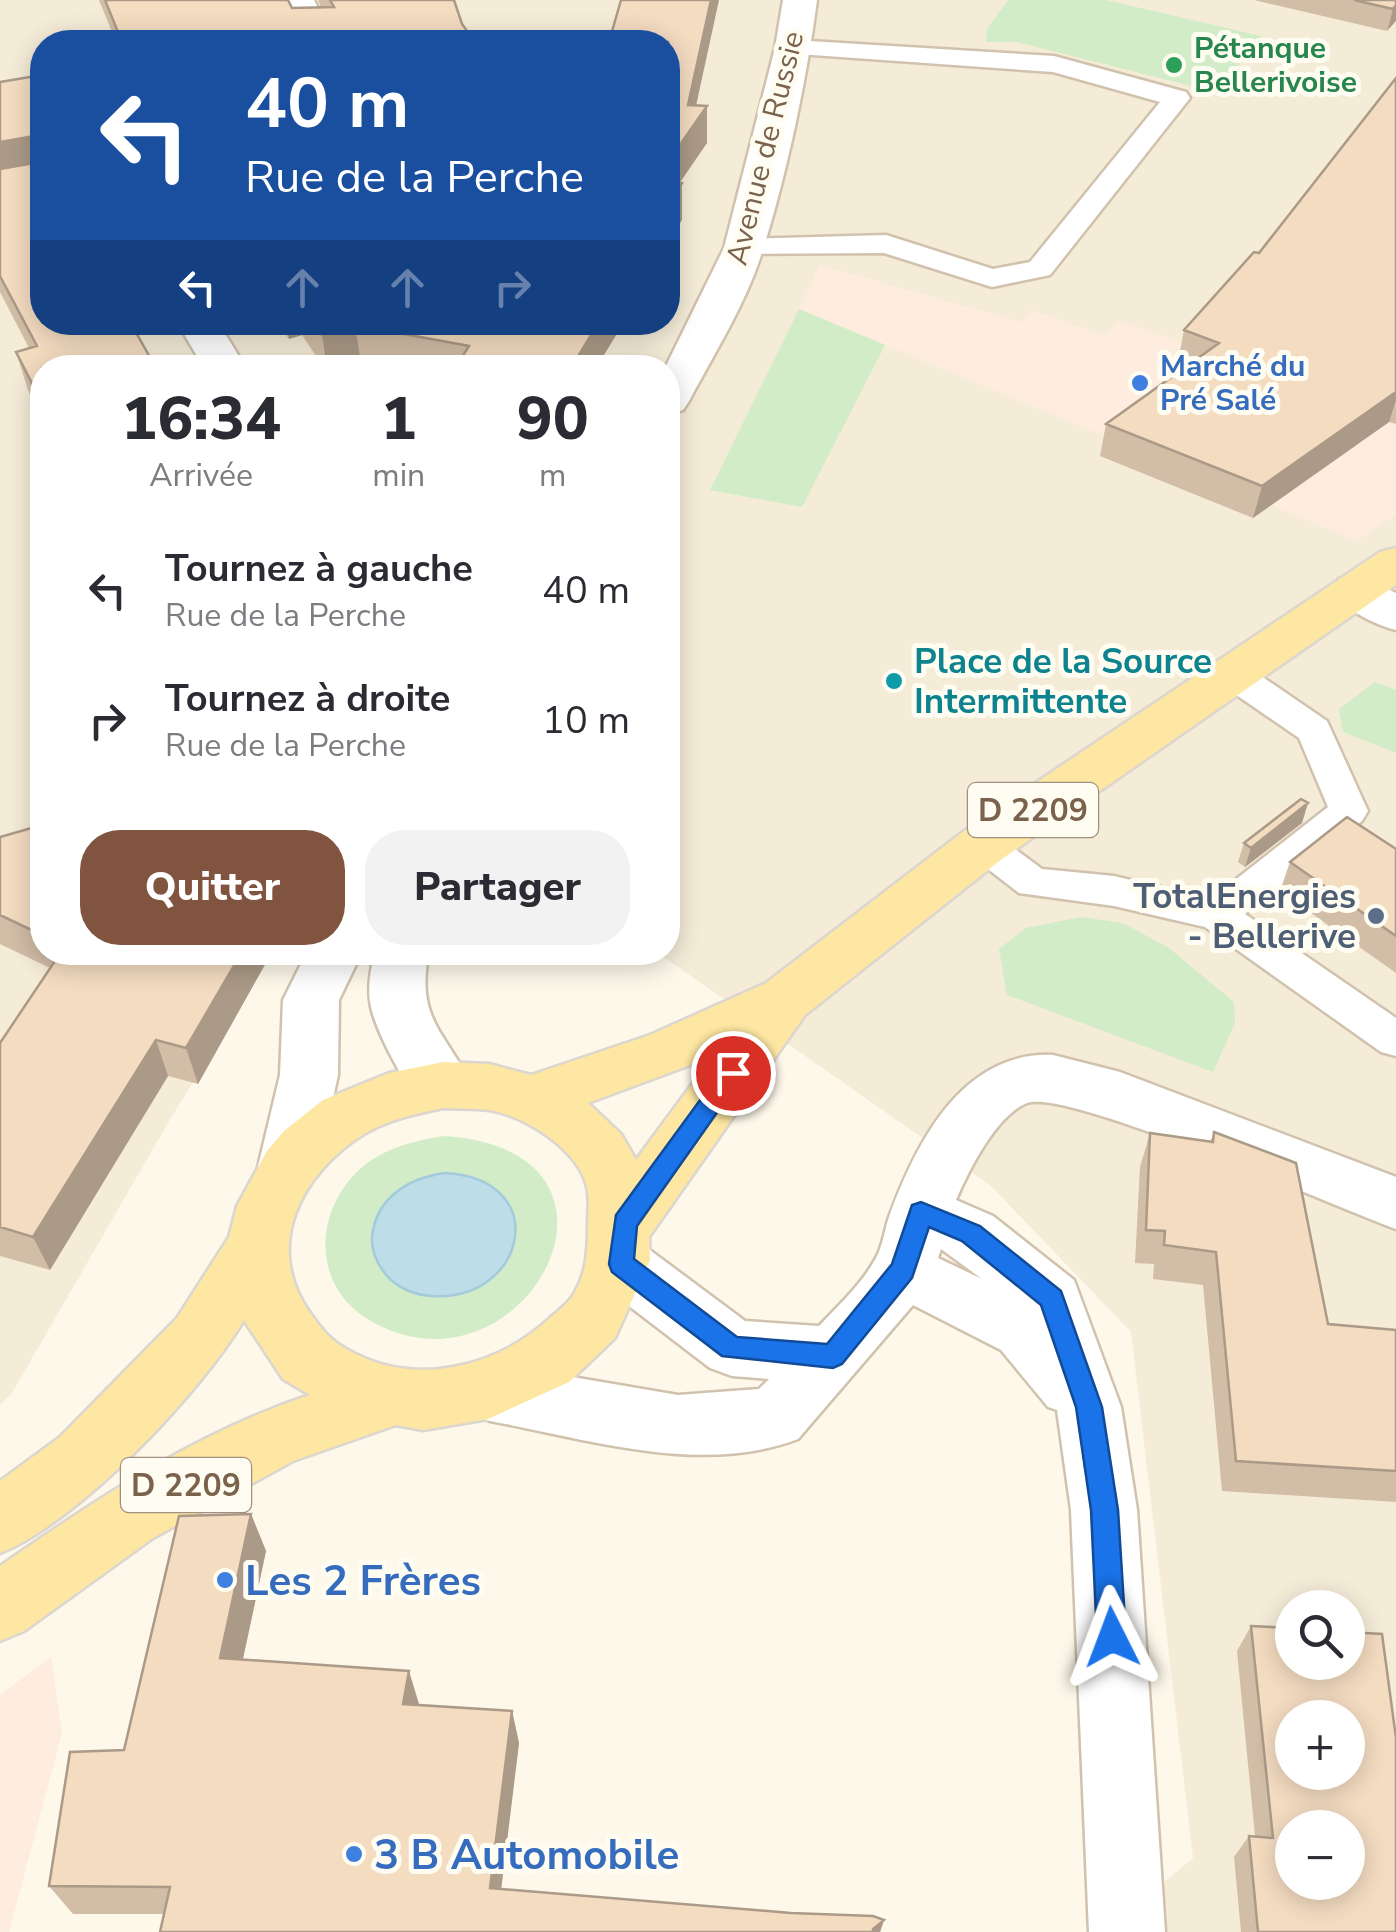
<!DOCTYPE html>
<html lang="fr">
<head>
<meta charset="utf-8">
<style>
	:root { --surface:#fff; --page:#f2f2f3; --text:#2b2b33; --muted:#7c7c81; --accent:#81543f }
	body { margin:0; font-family:"Nunito Sans",sans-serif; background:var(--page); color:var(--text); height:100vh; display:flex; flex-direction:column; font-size:38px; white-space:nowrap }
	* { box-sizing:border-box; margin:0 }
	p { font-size:32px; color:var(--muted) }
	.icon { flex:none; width:55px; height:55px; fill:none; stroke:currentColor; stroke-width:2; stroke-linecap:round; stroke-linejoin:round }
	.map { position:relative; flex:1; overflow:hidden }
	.drawer { position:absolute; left:30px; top:355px; width:650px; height:610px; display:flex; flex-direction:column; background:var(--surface); border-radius:40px; box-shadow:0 5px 25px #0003 }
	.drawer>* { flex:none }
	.guide { position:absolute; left:30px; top:30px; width:650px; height:305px; border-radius:40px; box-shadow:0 5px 25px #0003; background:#1a4fa0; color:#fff; overflow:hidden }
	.buttons { position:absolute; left:1275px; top:1590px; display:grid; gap:20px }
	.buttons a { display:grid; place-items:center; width:90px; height:90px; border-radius:50%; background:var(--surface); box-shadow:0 5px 25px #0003; font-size:50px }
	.pin { position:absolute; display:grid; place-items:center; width:85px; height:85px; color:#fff; margin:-42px; border:5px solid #fff; border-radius:50%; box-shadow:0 2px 10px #0007 }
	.me { position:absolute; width:110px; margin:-55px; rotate:357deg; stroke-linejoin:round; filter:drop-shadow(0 0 8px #0008) }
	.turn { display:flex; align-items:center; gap:35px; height:210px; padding:0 50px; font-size:45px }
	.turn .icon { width:130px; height:130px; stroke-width:2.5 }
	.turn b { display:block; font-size:70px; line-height:85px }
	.lanes { display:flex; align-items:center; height:95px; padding:0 50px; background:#0003; justify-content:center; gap:50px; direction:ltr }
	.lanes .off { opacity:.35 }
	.eta { display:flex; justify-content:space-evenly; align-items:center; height:170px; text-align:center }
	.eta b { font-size:60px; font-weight:800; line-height:70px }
	.primary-button { display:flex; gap:20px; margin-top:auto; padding:20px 50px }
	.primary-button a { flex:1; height:115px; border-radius:40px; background:var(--accent); color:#fff; font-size:40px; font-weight:800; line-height:115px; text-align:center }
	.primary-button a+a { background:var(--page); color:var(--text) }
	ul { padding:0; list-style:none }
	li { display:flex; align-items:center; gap:30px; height:130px; padding:0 50px }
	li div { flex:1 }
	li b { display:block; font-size:38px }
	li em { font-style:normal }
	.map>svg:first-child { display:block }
	.residential { fill:#f5ecd8; fill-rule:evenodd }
	.commercial { fill:#feecde }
	.green { fill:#d1ecc7 }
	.water { fill:#bddde9; stroke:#a3cbdb; stroke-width:2.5 }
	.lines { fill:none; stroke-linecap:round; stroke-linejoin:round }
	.service-casing { stroke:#d1c2ae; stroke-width:5 }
	.minor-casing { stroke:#d1c2ae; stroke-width:5 }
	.tertiary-casing { stroke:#d1c2ae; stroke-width:5 }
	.primary-casing { stroke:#dcd6d0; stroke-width:5 }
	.service { fill:#fff; fill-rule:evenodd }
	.minor { fill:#fff; fill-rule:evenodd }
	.tertiary { fill:#fff; fill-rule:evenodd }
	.primary { fill:#fde7a2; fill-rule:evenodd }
	.wall { fill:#d2bda6 }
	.shaded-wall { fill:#ab9a87 }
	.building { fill:#f4dcc1; stroke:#ab9a87; stroke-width:2.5; fill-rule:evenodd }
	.route { fill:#1a73e8; stroke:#114b97; stroke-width:2.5 }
	.leisure-dot { fill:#2e9e5b; stroke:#fffcf2; stroke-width:4 }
	.shop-dot { fill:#3f7fe0; stroke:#fffcf2; stroke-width:4 }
	.culture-dot { fill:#0f9aa8; stroke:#fffcf2; stroke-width:4 }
	.service-dot { fill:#5c6f8a; stroke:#fffcf2; stroke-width:4 }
	.labels { text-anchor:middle; stroke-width:10; stroke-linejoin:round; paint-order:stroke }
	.far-leisure-label { font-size:30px; font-weight:bold; fill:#27864d; stroke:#fffcf2; text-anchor:start }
	.far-street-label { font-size:30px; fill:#7a624c; stroke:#fffcf2 }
	.far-shop-label { font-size:30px; font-weight:bold; fill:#366cbe; stroke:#fffcf2; text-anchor:start }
	.shield { fill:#fffcf2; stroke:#a2907e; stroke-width:2.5 }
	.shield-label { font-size:32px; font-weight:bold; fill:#7a624c }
	.culture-label { font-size:35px; font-weight:bold; fill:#0d838f; stroke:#fffcf2; text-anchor:start }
	.service-label { font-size:35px; font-weight:bold; fill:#4e5e75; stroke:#fffcf2; text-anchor:end }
	.near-shop-label { font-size:42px; font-weight:bold; fill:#366cbe; stroke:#fffcf2; text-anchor:start }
</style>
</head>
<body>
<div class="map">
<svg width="1396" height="1932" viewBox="0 0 1396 1932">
	<rect width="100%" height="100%" fill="#fdf8ea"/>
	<!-- residential -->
	<path class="residential" d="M 0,0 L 1396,0 L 1396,1932 L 1104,1932 L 1193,1858 L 1131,1332 L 991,1186 L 658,953 L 668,952 L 668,368 L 42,368 L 42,952 L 273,953 L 168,1123 L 12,1393 L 0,1405 ZM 42,42 L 668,42 L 668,322 L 42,322 ZM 1292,1608 L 1348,1608 L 1348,1662 L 1292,1662 ZM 1292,1718 L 1348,1718 L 1348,1772 L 1292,1772 ZM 1292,1828 L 1348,1828 L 1348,1882 L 1292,1882 Z"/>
	<!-- commercial -->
	<path class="commercial" d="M 820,265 L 1021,322 L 1032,310 L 1105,336 L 1119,320 L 1396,422 L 1396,514 L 1357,541 L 799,309 Z
		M 51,1657 L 62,1733 L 9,1932 L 0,1932 L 0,1695 Z"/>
	<!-- green -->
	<path class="green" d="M 1008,0 L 1106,0 L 1261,36 L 1222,88 L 1207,90 L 1017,42 L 986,42 L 987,29 Z
		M 799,309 L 885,345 L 802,507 L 710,490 Z
		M 1375,682 L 1396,690 L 1396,753 L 1343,732 L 1339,709 Z
		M 1081,917 L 1123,923 L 1169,948 L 1234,1002 L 1235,1023 L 1213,1072 L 1007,995 L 999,949 L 1026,928 Z
		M 444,1136 C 666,1151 519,1414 366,1318 C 312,1284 314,1211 360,1169 C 384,1148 413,1141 444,1136 Z"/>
	<!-- water -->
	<path class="water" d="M 445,1173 C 554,1179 526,1302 432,1296 C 416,1295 402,1290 390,1279 C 377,1266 369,1248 373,1230 C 380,1195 412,1177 445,1173 Z"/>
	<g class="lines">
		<!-- service casing -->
		<g class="service-casing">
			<path id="service" d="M 793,40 L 1054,56 L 1186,92 L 1190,98 L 1050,275 L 992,287 L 884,253 L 734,254 L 730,248 L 734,242 L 744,239 L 886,235 L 993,269 L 1030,262 L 1160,102 L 1053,72 L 784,53 L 780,48 Z
				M 1232,662 L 1245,665 L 1327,721 L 1368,811 L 1362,821 L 1245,914 L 1396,1018 L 1396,1056 L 1381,1052 L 1205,927 L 1114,906 L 1019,893 L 970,855 L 964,845 L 970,835 L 983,831 L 996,835 L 1042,869 L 1114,876 L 1211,899 L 1328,807 L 1299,738 L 1219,683 L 1214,674 L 1219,665 Z"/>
		</g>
		<!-- minor casing -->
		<g class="minor-casing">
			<path id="minor" d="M 280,0 L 314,0 L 335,42 L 301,42 Z
				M 177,322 L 218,322 L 246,368 L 204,368 Z
				M 1356,575 L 1396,593 L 1396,630 C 1373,624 1345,610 1333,590 L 1339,579 Z
				M 1053,1055 L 1120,1072 L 1396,1177 L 1396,1229 C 1338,1208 1067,1088 1027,1103 C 996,1115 968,1172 956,1200 L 993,1216 L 1074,1280 L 1121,1407 L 1137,1510 L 1165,1932 L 1089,1932 L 1071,1510 L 1057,1410 L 1048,1407 L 1001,1350 L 913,1305 L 798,1439 C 701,1476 588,1439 490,1421 L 467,1413 L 458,1392 L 467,1371 L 490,1363 L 678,1395 L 759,1389 L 769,1379 L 732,1376 L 710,1368 L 599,1283 L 590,1264 L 599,1245 L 621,1237 L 643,1245 L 745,1321 L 819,1326 C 839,1305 865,1281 878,1254 C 883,1243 885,1229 889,1217 C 916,1143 962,1051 1053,1055 ZM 941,1249 L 982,1279 L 938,1258 Z"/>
		</g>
		<!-- tertiary casing -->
		<g class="tertiary-casing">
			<path id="tertiary" d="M 783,0 L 817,0 C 807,77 787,174 763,249 C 747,302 715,352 689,401 L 683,410 L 668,414 L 665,368 L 724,248 L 775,48 Z
				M 307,952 L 362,952 L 339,1000 L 338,1075 L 318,1167 L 309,1185 L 288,1192 L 267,1185 L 258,1167 L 280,1075 L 283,1000 Z
				M 375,952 L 429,952 C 415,1018 445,1032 472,1085 L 463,1102 C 450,1106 439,1110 426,1103 C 406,1092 376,1030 371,1007 C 367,989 370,971 375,952 Z"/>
		</g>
		<!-- primary casing -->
		<g class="primary-casing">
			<path id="primary" d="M 1396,548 L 1396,585 L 1002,859 L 805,1015 L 649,1237 L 650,1260 L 615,1338 L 569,1382 L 488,1419 L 423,1430 L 396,1425 L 293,1461 L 153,1538 L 24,1631 L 0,1641 L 0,1566 C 97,1499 197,1432 310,1395 L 283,1379 L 244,1320 C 200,1393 79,1522 0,1553 L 0,1481 L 60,1437 L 177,1318 L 229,1237 L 237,1206 L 267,1151 L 284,1131 L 323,1100 L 389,1073 L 443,1062 L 489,1064 L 531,1075 L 650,1035 L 766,983 L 964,831 L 1380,552 ZM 712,1057 L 636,1160 L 621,1134 L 588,1103 ZM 443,1108 C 458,1109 474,1108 489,1110 C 525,1116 578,1149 587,1187 C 590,1198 588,1212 588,1224 C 588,1251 587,1274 572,1297 C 566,1305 557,1312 550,1318 C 496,1368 414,1388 348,1350 C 330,1340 322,1330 310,1313 C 263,1247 300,1174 364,1134 C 389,1119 415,1114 443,1108 Z"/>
		</g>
		<!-- service -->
		<use href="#service" class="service"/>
		<!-- minor -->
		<use href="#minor" class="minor"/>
		<!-- tertiary -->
		<use href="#tertiary" class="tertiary"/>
		<!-- primary -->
		<use href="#primary" class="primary"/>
	</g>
	<!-- wall -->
	<path class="wall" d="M 99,0 L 288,0 L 292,8 L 321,7 L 318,0 L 454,0 L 462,24 L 475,42 L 116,42 Z
		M 1254,0 L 1396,0 L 1387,31 Z
		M 1396,78 L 1396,424 L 1389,422 L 1253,518 L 1100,456 L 1106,424 L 1187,365 L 1178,362 L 1184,330 L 1259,253 Z
		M 0,82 L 42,368 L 42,422 L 28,390 L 16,352 L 29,348 L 0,292 Z
		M 277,322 L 624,322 L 596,368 L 383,368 L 361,363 L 346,368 L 324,368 L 302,335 L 289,339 Z
		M 1302,823 L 1245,867 L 1238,862 L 1244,843 Z
		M 42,825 L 42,952 L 272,952 L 198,1084 L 168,1076 L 50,1270 L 0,1256 L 0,1043 L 50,968 L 0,944 L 0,837 Z
		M 1396,849 L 1396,973 L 1280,891 L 1290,862 Z
		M 1214,1132 L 1328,1324 L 1396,1330 L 1396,1502 L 1222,1491 L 1203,1285 L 1153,1279 L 1154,1264 L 1135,1263 L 1140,1167 L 1150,1133 L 1210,1142 Z
		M 251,1514 L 266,1551 L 243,1659 L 419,1705 L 512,1711 L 519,1743 L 501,1889 L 884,1920 L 880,1932 L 160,1932 L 164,1914 L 73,1914 L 49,1886 Z
		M 1251,1626 L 1396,1932 L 1241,1932 L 1234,1857 L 1249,1836 L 1255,1836 L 1237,1651 Z"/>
	<!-- shaded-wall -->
	<path class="shaded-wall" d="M 711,0 L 719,0 L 691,129 L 707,106 L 707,143 L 668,200 L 668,162 L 688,105 Z
		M 1396,5 L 1396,21 L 1387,31 L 1393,9 Z
		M 34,136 L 42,166 L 0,181 L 0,142 Z
		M 682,183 L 682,220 L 668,244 L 668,205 Z
		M 286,322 L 299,322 L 302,335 L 289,339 Z
		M 599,322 L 624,322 L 596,368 L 571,368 Z
		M 355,325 L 361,363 L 346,368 L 327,368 L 322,335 Z
		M 1396,392 L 1396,400 L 1389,422 L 1253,518 L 1262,486 Z
		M 1308,803 L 1302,823 L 1245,867 L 1251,848 Z
		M 242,952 L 272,952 L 198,1084 L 186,1048 Z
		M 156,1040 L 168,1076 L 50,1270 L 33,1237 Z
		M 251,1514 L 266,1551 L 236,1691 L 220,1658 Z
		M 409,1671 L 419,1704 L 413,1737 L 403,1704 Z
		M 512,1711 L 519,1743 L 498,1915 L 490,1888 Z
		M 884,1920 L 880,1932 L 873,1932 L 873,1929 Z"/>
	<!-- building -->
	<path class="building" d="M 105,0 L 288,0 L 292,8 L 334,7 L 330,0 L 454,0 L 462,24 L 475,42 L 122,42 Z
		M 621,0 L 711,0 L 688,105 L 707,106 L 668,162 L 668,42 L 609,42 Z
		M 1354,0 L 1396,0 L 1396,5 L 1393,9 Z
		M 42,75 L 42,322 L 130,322 L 156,368 L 42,368 L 42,413 L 36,400 L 40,399 L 16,352 L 37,346 L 0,276 L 0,169 L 35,163 L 34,136 L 0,142 L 0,82 Z
		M 1396,78 L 1396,392 L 1262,486 L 1106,424 L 1219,343 L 1184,330 L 1254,252 L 1259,253 Z
		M 668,180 L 682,183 L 668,205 Z
		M 313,322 L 599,322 L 571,368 L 455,368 L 469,346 L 355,325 L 322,335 Z
		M 1301,799 L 1308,803 L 1251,848 L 1244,843 Z
		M 1347,817 L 1396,849 L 1396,936 L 1290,862 Z
		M 42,825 L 42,935 L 0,915 L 0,837 Z
		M 61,952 L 242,952 L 186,1048 L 156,1040 L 33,1237 L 0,1227 L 0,1043 Z
		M 1214,1132 L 1296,1163 L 1328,1324 L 1396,1330 L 1396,1471 L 1236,1461 L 1216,1252 L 1164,1245 L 1165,1231 L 1146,1230 L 1150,1133 L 1213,1142 Z
		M 251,1514 L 220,1658 L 409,1671 L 403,1704 L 512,1711 L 490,1888 L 791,1913 L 873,1916 L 884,1920 L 873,1929 L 873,1932 L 160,1932 L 170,1887 L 49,1886 L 70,1752 L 124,1750 L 179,1516 Z
		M 1251,1626 L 1292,1628 L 1292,1662 L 1348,1662 L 1348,1632 L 1382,1634 L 1396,1738 L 1396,1932 L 1258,1932 L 1249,1836 L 1273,1838 ZM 1292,1718 L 1348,1718 L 1348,1772 L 1292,1772 ZM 1292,1828 L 1348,1828 L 1348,1882 L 1292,1882 Z"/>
	<!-- route -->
	<path class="route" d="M 733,1063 L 741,1066 L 745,1073 L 637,1226 L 634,1259 L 737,1337 L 827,1344 L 892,1264 L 912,1205 L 921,1202 L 980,1226 L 1061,1291 L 1102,1407 L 1118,1510 L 1126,1637 L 1122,1647 L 1112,1651 L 1101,1647 L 1097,1637 L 1091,1510 L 1076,1407 L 1041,1305 L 962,1241 L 929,1227 L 912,1278 L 842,1364 L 833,1368 L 722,1356 L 612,1272 L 609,1264 L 616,1215 L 725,1066 Z"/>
	<!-- markers -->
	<circle class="leisure-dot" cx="1174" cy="65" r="10"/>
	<g class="shop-dot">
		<circle cx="1140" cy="383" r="10"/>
		<circle cx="225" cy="1580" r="10"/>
		<circle cx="354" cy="1854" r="10"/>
	</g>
	<circle class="culture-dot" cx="894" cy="681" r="10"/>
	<circle class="service-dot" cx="1376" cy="916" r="10"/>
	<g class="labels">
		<!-- far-leisure labels -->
		<g class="far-leisure-label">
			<text x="1194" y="58">Pétanque<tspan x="1194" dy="34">Bellerivoise</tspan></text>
		</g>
		<!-- far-street labels -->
		<g class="far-street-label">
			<text transform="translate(765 148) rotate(-76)" y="10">Avenue de Russie</text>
		</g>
		<!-- far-shop labels -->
		<g class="far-shop-label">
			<text x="1160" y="376">Marché du<tspan x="1160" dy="34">Pré Salé</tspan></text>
		</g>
		<!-- shield labels -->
		<g class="shield">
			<rect x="968" y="783" width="130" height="54" rx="8"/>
			<rect x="121" y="1458" width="130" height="54" rx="8"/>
		</g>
		<g class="shield-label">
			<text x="1033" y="821">D 2209</text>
			<text x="186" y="1496">D 2209</text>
		</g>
		<!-- culture labels -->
		<g class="culture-label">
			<text x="914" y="673">Place de la Source<tspan x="914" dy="40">Intermittente</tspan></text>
		</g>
		<!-- service labels -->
		<g class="service-label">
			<text x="1356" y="908">TotalEnergies<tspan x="1356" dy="40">- Bellerive</tspan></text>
		</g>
		<!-- near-shop labels -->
		<g class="near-shop-label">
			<text x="245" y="1595">Les 2 Frères</text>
			<text x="374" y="1869">3 B Automobile</text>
		</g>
	</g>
</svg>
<div class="buttons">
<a><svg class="icon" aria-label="search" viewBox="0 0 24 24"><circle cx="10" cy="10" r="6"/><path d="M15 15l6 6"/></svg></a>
<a>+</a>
<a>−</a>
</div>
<div class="pin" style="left:733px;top:1073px;background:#d93025"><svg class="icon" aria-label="arrive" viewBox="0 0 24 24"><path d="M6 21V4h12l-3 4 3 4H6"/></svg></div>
<svg class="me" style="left:1112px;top:1637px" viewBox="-20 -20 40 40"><path d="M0-17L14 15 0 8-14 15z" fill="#1a73e8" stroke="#fff" stroke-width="4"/></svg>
<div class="guide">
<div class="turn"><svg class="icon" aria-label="left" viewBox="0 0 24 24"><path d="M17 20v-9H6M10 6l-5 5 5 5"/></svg><div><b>40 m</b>Rue de la Perche</div></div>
<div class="lanes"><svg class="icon" aria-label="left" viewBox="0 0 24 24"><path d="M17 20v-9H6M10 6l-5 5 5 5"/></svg><svg class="icon off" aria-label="ahead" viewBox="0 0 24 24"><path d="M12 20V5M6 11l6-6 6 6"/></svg><svg class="icon off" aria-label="ahead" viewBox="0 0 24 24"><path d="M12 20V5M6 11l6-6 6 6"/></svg><svg class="icon off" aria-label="right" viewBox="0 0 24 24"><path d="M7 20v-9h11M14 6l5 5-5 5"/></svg></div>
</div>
<section class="drawer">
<div class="eta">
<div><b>16:34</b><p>Arrivée</p></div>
<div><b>1</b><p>min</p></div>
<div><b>90</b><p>m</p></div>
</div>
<ul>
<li><svg class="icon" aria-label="left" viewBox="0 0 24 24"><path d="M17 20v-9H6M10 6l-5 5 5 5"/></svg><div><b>Tournez à gauche</b><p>Rue de la Perche</p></div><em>40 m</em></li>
<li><svg class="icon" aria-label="right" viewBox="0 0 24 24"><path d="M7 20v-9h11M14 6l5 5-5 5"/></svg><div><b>Tournez à droite</b><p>Rue de la Perche</p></div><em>10 m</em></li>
</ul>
<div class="primary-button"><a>Quitter</a><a>Partager</a></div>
</section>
</div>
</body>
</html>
